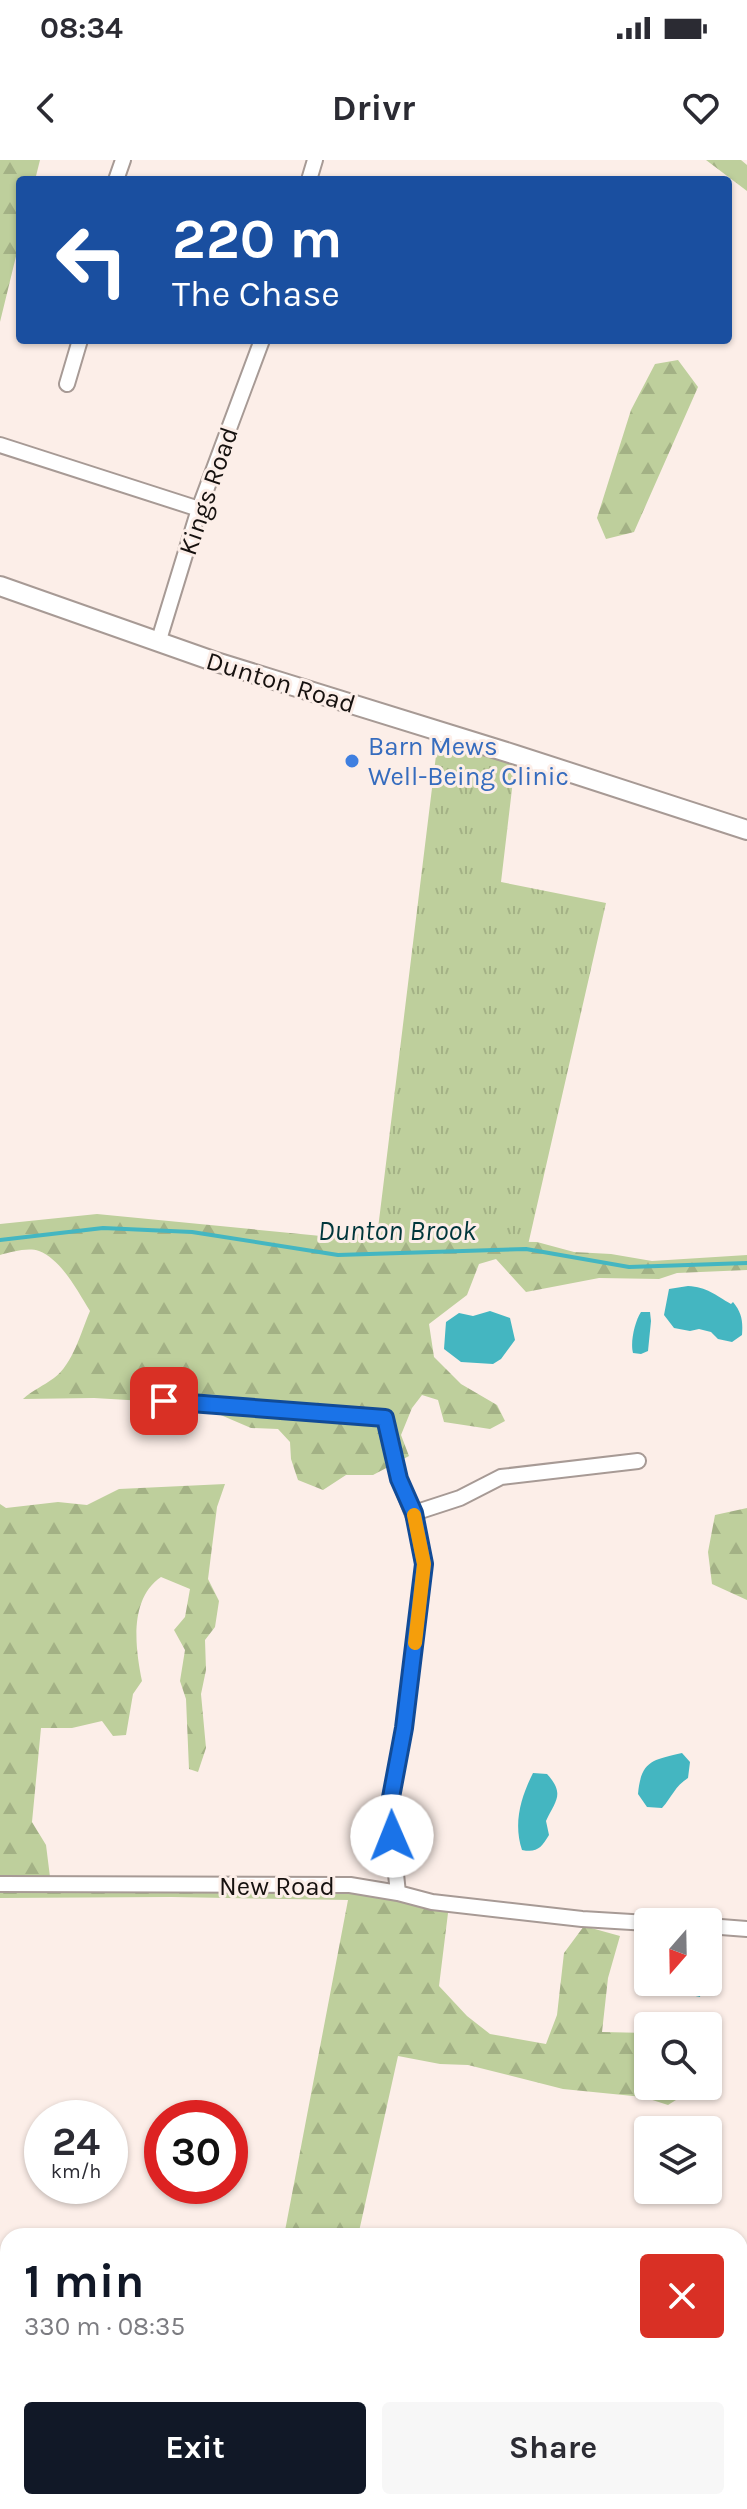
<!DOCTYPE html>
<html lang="en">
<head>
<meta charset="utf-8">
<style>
	:root { --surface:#fff; --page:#f7f7f7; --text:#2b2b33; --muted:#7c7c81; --accent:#111827 }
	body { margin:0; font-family:Karla,sans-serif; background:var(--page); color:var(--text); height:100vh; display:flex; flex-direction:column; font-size:30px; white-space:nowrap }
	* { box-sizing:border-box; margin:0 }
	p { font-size:26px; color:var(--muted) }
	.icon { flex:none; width:44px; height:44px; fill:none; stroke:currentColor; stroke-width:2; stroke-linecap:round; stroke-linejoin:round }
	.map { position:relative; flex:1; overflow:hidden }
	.panel { position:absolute; left:0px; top:2068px; width:748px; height:282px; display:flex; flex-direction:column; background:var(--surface); border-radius:24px 24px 0 0; box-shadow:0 2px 6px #0004 }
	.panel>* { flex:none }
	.top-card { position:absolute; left:16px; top:16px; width:716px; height:168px; border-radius:8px; box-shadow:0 2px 6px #0004; background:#1a4fa0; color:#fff; overflow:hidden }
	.needle { width:52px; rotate:200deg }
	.fabs { position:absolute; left:634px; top:1748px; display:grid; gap:16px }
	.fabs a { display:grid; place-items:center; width:88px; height:88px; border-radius:8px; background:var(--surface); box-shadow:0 2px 6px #0004; font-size:40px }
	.speed { position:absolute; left:24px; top:1940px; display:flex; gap:16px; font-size:40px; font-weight:700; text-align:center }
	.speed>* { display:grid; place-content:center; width:104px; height:104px; border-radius:50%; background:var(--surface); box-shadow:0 2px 6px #0004; line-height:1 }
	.speed small { font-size:20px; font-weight:400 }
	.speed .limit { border:12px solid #d22; background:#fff; color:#111 }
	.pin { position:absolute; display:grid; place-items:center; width:68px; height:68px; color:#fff; margin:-34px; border-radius:16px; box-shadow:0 4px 12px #0006 }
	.me { position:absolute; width:88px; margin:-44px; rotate:359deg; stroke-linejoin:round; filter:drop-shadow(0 0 6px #0008) }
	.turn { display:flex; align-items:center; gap:28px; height:168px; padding:0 24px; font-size:36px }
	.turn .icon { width:104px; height:104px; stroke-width:2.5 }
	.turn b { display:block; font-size:56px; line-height:68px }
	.round { display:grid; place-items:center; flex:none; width:84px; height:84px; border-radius:8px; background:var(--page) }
	.headline { display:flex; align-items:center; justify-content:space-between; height:136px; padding:0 24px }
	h1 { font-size:48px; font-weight:700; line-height:60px; color:var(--accent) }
	.button { display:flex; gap:16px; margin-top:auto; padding:16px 24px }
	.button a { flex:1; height:92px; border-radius:8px; background:var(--accent); color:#fff; font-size:32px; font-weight:700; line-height:92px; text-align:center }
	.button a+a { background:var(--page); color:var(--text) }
	.status { display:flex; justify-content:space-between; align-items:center; height:56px; padding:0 40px; background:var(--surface); direction:ltr }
	.status svg { height:22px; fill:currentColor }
	header { display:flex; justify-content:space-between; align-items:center; height:104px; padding:0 24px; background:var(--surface); font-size:36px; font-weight:700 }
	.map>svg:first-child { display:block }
	.grass { fill:url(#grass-tufts) }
	.forest { fill:url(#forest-firs) }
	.water { fill:#44b6c1 }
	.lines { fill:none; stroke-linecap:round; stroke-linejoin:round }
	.stream { stroke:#44b6c1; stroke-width:4 }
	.minor-casing { stroke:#a79a95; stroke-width:18 }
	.tertiary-casing { stroke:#a79a95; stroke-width:22 }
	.minor { stroke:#fff; stroke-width:14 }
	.tertiary { stroke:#fff; stroke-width:18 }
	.route-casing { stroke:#114b97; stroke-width:20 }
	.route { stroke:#1a73e8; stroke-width:14 }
	.slow { stroke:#f59e0b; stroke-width:14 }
	.shop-dot { fill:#3f7fe0; stroke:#fceee8; stroke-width:3 }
	.labels { text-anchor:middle; stroke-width:6; stroke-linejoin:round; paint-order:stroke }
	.street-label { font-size:26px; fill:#16110f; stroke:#fceee8 }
	.shop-label { font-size:26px; fill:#366cbe; stroke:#fceee8; text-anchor:start }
	.water-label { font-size:28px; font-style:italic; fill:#00363b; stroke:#fceee8 }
</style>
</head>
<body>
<div class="status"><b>08:34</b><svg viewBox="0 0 49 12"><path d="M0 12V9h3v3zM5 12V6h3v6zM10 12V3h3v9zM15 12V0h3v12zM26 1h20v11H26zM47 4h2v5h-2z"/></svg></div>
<header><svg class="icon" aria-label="back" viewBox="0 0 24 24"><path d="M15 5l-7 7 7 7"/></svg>Drivr<svg class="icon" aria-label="heart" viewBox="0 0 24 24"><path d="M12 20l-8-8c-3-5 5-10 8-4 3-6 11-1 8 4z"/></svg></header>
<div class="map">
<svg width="747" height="2349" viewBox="0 0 747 2349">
	<defs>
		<pattern id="grass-tufts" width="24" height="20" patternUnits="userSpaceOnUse" patternTransform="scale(2)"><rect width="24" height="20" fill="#becf9c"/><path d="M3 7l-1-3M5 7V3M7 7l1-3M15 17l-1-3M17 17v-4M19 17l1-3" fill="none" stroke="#a3b185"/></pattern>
		<pattern id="forest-firs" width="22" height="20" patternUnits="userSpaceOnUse" patternTransform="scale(2)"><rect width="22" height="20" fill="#becf9c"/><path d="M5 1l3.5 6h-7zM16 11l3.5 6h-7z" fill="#a3b185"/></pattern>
	</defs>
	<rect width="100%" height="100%" fill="#fceee8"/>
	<!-- grass -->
	<path class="grass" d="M 439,571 L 516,595 L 501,722 L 606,743 L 528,1085 L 376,1085 Z"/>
	<!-- forest -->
	<path class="forest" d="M 0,0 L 40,0 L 35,20 L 20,20 L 20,80 L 0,162 Z
		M 706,0 L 741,0 L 747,5 L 747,31 Z
		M 678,200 L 698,227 L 634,372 L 606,379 L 597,358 L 631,250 L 655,204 Z
		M 97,1054 L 321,1076 L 373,1073 L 400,1081 L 537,1082 L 574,1092 L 611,1094 L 652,1101 L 747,1095 L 747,1110 L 677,1113 L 659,1119 L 599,1118 L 526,1132 L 496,1099 L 479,1104 L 467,1135 L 429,1164 L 434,1197 L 461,1224 L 497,1245 L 505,1261 L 490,1269 L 444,1262 L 438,1240 L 422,1235 L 412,1248 L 401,1275 L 409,1296 L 373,1315 L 346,1315 L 323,1330 L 298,1320 L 291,1299 L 290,1282 L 278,1269 L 251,1268 L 195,1244 L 94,1238 L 23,1239 C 33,1230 43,1226 54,1218 C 73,1204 81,1172 90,1151 C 78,1132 62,1100 39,1091 C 28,1087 11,1092 0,1095 L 0,1064 Z
		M 225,1324 L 217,1347 L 208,1419 L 219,1441 L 215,1467 L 205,1480 L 206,1510 L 201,1534 L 206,1588 L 198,1612 L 189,1609 L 186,1539 L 180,1521 L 185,1490 L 174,1470 L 185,1457 L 190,1429 L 161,1417 C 129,1439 135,1487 142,1521 L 133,1534 L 126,1575 L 113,1576 L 102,1561 L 72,1568 L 41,1568 L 32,1662 L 46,1685 L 50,1717 L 43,1723 L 350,1725 L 452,1744 L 448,1753 L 439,1826 L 467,1856 L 490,1874 L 546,1884 L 557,1855 L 564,1793 L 584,1766 L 620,1776 L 608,1818 L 602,1872 L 648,1873 L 648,1926 L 691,1926 L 692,1930 L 668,1945 L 643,1937 L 563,1929 L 468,1905 L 440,1904 L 398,1896 L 358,2076 L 284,2076 L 348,1740 L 171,1737 L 0,1738 L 0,1344 L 6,1348 L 58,1342 L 87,1345 L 119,1329 Z
		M 747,1348 L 747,1440 L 712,1424 L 708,1392 L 715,1355 Z
		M 747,2293 L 747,2349 L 623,2349 L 624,2342 L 740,2342 L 740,2294 Z"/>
	<!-- water -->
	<path class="water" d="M 688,1126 C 707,1127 715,1135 731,1144 L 733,1142 C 742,1153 743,1161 742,1175 L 732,1182 L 718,1179 L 711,1172 L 699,1169 L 690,1171 L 674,1168 L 664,1155 L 669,1129 Z
		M 490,1151 L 510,1158 L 515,1180 L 501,1199 L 493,1204 L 461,1202 L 444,1189 L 446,1162 L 459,1153 L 473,1156 Z
		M 641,1152 L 650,1152 L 651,1161 L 648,1191 L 641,1194 L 633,1193 C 630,1182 635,1161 641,1152 Z
		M 682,1593 L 690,1602 L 688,1618 C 675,1626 672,1637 662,1648 L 647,1647 L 638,1634 C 641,1601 652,1600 682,1593 Z
		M 533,1613 L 547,1614 C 565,1634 556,1640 546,1661 L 549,1675 C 541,1688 537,1693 522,1690 C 513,1663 521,1637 533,1613 Z
		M 681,1822 L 702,1825 L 700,1837 L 678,1832 Z"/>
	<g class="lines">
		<!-- stream -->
		<path class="stream" d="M 0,1080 L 103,1068 L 192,1072 L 338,1095 L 526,1089 L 629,1107 L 747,1103"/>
		<!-- minor casing -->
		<g class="minor-casing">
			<path id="minor" d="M 116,20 L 123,0
				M 309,20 L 315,0
				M 67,224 L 80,180
				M 0,285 L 199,349
				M 158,483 L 199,349 L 262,180
				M 164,1241 L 385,1258 L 399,1319 L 416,1362 L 424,1404 L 404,1568 L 389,1648 L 398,1733
				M 414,1353 L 460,1338 L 501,1317 L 638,1301
				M 0,1724 L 350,1725 L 398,1733 L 432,1742 L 582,1759 L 648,1763
				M 708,1766 L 747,1769"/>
		</g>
		<!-- tertiary casing -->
		<g class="tertiary-casing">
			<path id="tertiary" d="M 0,426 L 213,501 L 516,595 L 747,670"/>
		</g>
		<!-- minor -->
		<use href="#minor" class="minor"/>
		<!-- tertiary -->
		<use href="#tertiary" class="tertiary"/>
	</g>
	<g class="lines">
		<!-- route casing -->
		<g class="route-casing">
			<path id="route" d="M 164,1241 L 385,1258 L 399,1319 L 414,1353 L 424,1404 L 404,1568 L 389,1648 L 392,1676"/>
		</g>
		<!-- route -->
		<use href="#route" class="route"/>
		<!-- slow -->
		<path class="slow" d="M 414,1355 L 424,1404 L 415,1483"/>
	</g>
	<!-- markers -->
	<circle class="shop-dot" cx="352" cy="601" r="8"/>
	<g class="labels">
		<!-- street labels -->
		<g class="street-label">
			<text transform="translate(208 331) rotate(-71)" y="9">Kings Road</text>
			<text transform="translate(281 522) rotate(17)" y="9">Dunton Road</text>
			<text x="277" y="1735">New Road</text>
		</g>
		<!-- shop labels -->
		<g class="shop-label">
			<text x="368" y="595">Barn Mews<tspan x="368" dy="30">Well-Being Clinic</tspan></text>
		</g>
		<!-- water labels -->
		<g class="water-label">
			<text x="397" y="1080">Dunton Brook</text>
		</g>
	</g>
</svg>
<div class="fabs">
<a><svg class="needle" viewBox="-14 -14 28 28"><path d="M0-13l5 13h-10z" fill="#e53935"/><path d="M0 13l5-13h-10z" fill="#7c7c81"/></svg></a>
<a><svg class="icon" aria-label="search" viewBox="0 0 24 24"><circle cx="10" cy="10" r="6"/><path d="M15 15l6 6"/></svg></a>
<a><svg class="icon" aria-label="layers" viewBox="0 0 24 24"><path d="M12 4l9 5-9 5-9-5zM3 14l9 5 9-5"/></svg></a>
</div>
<div class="speed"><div>24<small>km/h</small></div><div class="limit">30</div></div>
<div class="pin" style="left:164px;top:1241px;background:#d93025"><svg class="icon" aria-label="arrive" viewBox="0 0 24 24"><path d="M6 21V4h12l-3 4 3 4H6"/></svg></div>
<svg class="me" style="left:392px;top:1676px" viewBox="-20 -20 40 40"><circle r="19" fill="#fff"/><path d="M0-13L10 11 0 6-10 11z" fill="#1a73e8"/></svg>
<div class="top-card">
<div class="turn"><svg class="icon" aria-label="left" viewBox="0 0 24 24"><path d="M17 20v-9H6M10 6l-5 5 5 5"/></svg><div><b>220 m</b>The Chase</div></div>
</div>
<section class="panel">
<div class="headline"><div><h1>1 min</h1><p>330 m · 08:35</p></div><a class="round" style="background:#d93025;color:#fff"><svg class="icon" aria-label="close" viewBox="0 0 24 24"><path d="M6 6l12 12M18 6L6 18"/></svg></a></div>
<div class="button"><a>Exit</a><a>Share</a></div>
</section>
</div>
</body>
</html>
